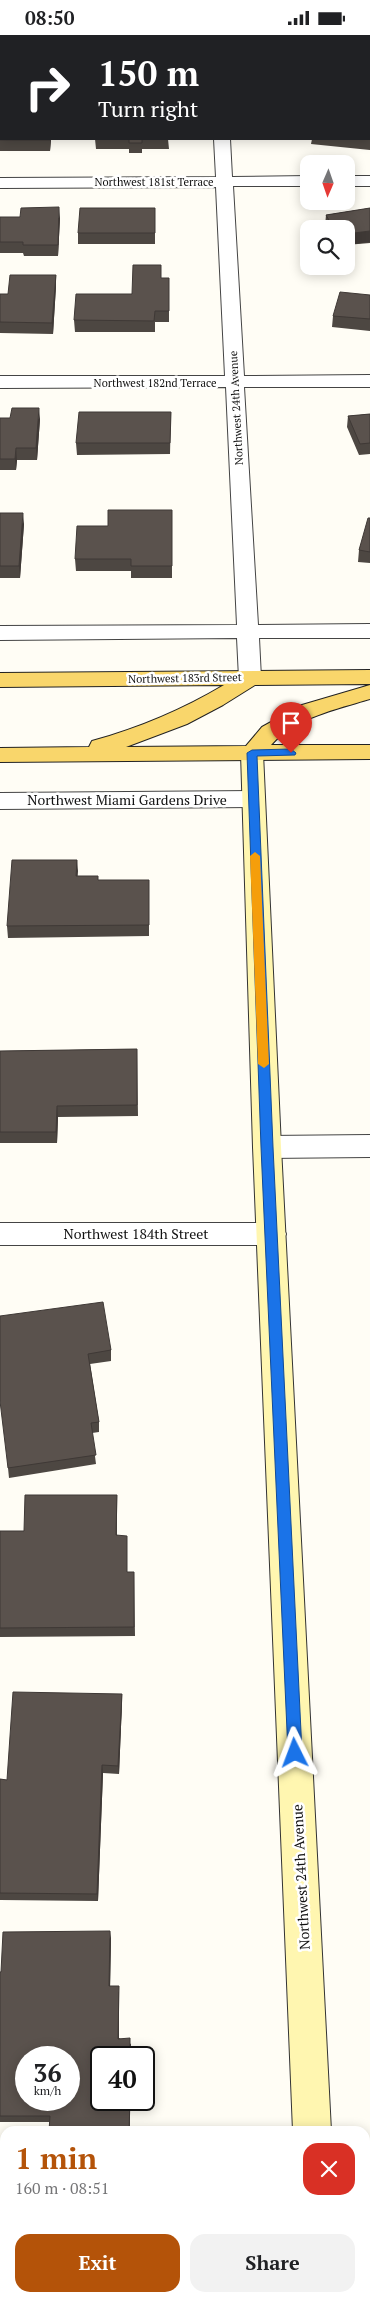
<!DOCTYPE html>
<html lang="en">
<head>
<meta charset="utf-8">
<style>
	:root { --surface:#fff; --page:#f2f2f2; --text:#202124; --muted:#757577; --accent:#b45309 }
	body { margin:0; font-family:"PT Serif",serif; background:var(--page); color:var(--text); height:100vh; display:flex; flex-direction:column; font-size:19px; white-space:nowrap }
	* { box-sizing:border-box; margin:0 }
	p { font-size:16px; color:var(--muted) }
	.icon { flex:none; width:28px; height:28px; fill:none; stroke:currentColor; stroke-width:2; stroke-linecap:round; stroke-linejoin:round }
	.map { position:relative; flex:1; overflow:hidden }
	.panel { position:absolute; left:0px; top:2091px; width:370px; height:176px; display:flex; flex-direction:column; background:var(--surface); border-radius:15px 15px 0 0; box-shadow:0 2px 12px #0003 }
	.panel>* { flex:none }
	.top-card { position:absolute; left:0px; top:0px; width:370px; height:105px; box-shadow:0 2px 12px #0003; background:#202124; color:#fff; overflow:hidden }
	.needle { width:32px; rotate:182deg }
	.buttons { position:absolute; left:300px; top:120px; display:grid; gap:10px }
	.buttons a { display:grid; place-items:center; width:55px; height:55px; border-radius:10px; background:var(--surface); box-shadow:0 2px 12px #0003; font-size:25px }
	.speed { position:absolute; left:15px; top:2011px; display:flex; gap:10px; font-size:25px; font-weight:700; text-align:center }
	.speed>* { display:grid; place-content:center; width:65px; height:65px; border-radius:50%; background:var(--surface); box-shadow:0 2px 12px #0003; line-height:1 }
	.speed small { font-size:12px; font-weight:400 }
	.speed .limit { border:2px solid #111; border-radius:8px; background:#fff; color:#111 }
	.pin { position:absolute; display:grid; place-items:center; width:42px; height:42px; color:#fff; margin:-51px -21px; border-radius:50% 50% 50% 0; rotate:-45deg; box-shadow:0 0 5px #0007 }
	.pin .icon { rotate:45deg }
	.me { position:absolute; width:55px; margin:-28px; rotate:357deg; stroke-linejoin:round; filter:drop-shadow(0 0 4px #0008) }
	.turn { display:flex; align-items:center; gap:18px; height:105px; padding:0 15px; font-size:22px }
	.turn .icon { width:65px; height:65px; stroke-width:2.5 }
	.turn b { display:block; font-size:35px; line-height:42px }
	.round { display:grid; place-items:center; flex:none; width:52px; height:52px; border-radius:15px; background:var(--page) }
	.overview { display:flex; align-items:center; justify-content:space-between; height:85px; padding:0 15px }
	h1 { font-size:30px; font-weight:700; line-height:38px; color:var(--accent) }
	.button { display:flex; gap:10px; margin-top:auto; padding:10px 15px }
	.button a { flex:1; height:58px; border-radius:15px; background:var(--accent); color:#fff; font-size:20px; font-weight:700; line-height:58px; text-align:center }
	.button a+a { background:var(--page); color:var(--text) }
	.status { display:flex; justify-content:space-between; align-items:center; height:35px; padding:0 25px; background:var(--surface); direction:ltr }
	.status svg { height:14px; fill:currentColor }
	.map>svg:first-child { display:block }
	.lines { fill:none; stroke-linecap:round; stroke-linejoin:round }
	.lane-casing { stroke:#444; stroke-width:2 }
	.street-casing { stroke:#444; stroke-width:2 }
	.secondary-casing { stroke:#333; stroke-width:2 }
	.primary-casing { stroke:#222; stroke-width:2 }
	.lane { fill:#fff; fill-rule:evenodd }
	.street { fill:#fff; fill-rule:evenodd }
	.secondary { fill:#fff6b0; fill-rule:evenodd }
	.primary { fill:#f9d66b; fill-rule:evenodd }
	.wall { fill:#4d4742 }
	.shaded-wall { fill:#3f3936 }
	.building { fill:#5a524d; stroke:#3f3936; fill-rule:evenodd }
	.route { fill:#1a73e8; stroke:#114b97 }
	.slow { fill:#f59e0b }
	.labels { text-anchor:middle; stroke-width:5; stroke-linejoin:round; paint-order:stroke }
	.far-street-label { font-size:11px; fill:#111; stroke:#fff }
	.street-label { font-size:14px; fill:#111; stroke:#fff }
</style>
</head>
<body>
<div class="status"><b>08:50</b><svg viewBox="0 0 49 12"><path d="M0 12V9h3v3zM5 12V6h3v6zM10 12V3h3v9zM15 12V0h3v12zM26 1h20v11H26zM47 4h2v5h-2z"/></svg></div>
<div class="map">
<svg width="370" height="2267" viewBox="0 0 370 2267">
	<rect width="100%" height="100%" fill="#fffdf5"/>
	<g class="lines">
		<!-- lane casing -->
		<g class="lane-casing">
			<path id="lane" d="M 370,1100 L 370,1122 L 267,1123 L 257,1120 L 253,1112 L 257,1104 L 267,1101 Z"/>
		</g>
		<!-- street casing -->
		<g class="street-casing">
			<path id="street" d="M 210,0 L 224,0 L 224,1 L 210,1 Z
				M 214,104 L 230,104 L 232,142 L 309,141 L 309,151 L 233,151 L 244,341 L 370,340 L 370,352 L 244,352 L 258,590 L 370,589 L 370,603 L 259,603 L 261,643 L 258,648 L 250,650 L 242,648 L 239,643 L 237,603 L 0,605 L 0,591 L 237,590 L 226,352 L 0,353 L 0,341 L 225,341 L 216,152 L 0,153 L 0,143 L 216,142 Z
				M 346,141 L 370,141 L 370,151 L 346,151 Z
				M 253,756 L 261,758 L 265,764 L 261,770 L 253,772 L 0,774 L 0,758 Z
				M 0,1188 L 272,1188 L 282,1191 L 286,1199 L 282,1207 L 272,1210 L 0,1210 Z"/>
		</g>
		<!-- secondary casing -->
		<g class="secondary-casing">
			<path id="secondary" d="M 252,711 L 260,713 L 263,718 L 281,1112 L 331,2096 L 293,2096 L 253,1112 L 241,718 L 244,713 Z
				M 300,2262 L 340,2262 L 340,2267 L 300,2267 Z"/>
		</g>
		<!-- primary casing -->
		<g class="primary-casing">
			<path id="primary" d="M 370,635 L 370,649 L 255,650 L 223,670 L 187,689 L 126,712 L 246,711 L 262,692 L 302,670 L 370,650 L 370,664 C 337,674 294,683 271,710 L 370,710 L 370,724 L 0,727 L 0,713 L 89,712 L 92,706 C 139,693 182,675 224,650 L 0,652 L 0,638 Z"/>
		</g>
		<!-- lane -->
		<use href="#lane" class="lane"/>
		<!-- street -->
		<use href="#street" class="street"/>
		<!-- secondary -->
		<use href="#secondary" class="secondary"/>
		<!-- primary -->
		<use href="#primary" class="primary"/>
	</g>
	<!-- wall -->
	<path class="wall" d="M 369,13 L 370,13 L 370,53 L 369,53 Z
		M 0,16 L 1,16 L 1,42 L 0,42 Z
		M 370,73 L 370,115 L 311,109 L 312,104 L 369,104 Z
		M 0,84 L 51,104 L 50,116 L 0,116 Z
		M 95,104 L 168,104 L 169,114 L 142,114 L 142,118 L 129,118 L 129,114 L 96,114 Z
		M 155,173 L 155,209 L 78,209 L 78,198 Z
		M 370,173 L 370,208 L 346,210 L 346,194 L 327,194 L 325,191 L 326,180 Z
		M 0,182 L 60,183 L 58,221 L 24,221 L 23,218 L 0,218 Z
		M 56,240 L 56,251 L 53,299 L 0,298 L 0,259 L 8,259 Z
		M 161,243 L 169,243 L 169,287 L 155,287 L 155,297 L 75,297 L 74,285 L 132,259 Z
		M 370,260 L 370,296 L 332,292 L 333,281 Z
		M 171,377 L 170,419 L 77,420 L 76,408 Z
		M 370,379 L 370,419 L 359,420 L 347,392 L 348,381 Z
		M 0,383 L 40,384 L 37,425 L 17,425 L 16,435 L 0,435 Z
		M 172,475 L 172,543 L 131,543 L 131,536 L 76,536 L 75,524 L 108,491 Z
		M 0,478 L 24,489 L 20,543 L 0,543 Z
		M 370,483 L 370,528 L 358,527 L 359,515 Z
		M 77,825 L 77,841 L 98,845 L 149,845 L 149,901 L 8,903 L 7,891 Z
		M 137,1014 L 138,1081 L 58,1082 L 57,1108 L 0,1108 L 0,1016 Z
		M 0,1281 L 111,1315 L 111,1326 L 90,1329 L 99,1387 L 99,1397 L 92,1398 L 96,1429 L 9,1443 L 8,1433 Z
		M 117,1460 L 117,1500 L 127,1510 L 127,1537 L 134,1537 L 135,1601 L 0,1602 L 0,1496 L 24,1496 Z
		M 122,1659 L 122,1668 L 119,1739 L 103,1738 L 98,1866 L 0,1865 L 0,1744 L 7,1745 Z
		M 111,1903 L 110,1951 L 119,1957 L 119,2003 L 131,2009 L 131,2022 L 101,2022 L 101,2065 L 130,2065 L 130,2096 L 49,2096 L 50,2087 L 0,2087 L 0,1937 Z
		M 5,2262 L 128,2262 L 128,2266 Z"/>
	<!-- shaded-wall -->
	<path class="shaded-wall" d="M 50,104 L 51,104 L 50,116 Z
		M 59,172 L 60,183 L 58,221 L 58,210 Z
		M 370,196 L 370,207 L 346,210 L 346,199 Z
		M 56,240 L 56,251 L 53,299 L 52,288 Z
		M 39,373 L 40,384 L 37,425 L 36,413 Z
		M 16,413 L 17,425 L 16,435 L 15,424 Z
		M 23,478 L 24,489 L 20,543 L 19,531 Z
		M 77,825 L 78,836 L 77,852 L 76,841 Z
		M 57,1071 L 58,1082 L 57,1108 L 56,1097 Z
		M 122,1659 L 122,1668 L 119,1739 L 118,1731 Z
		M 102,1730 L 103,1738 L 98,1866 L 97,1859 Z
		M 110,1896 L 111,1903 L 110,1957 L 109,1951 Z
		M 119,1951 L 119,2010 L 118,2004 Z"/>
	<!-- building -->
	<path class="building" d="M 369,13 L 370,13 L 370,43 L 369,43 Z
		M 0,16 L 1,16 L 1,32 L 0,32 Z
		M 369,73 L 370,73 L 370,104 L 369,104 Z
		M 0,84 L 1,84 L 1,104 L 50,104 L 50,105 L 0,105 Z
		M 129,104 L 142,104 L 142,108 L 129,108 Z
		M 59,172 L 58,210 L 23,210 L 23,207 L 0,207 L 0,182 L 20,182 L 21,173 Z
		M 80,173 L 155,173 L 155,198 L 78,198 Z
		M 370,173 L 370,196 L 346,199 L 346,194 L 334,194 L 326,180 Z
		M 133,230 L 161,230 L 161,243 L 169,243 L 169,276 L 155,276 L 154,286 L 74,285 L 76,259 L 132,259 Z
		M 10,240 L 56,240 L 52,288 L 0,287 L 0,259 L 8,259 Z
		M 340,257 L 370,260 L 370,284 L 333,281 Z
		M 12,373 L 39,373 L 36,413 L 16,413 L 15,424 L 0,424 L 0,383 L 10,383 Z
		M 79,377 L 171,377 L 170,408 L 76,408 Z
		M 370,379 L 370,408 L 360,409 L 348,381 Z
		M 108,475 L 172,475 L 172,531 L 131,531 L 131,524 L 75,524 L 77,491 L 108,491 Z
		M 0,478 L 23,478 L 19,531 L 0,531 Z
		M 368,483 L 370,483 L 370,517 L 359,515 Z
		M 12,825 L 77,825 L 76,841 L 98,841 L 98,845 L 149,845 L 149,890 L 7,891 Z
		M 137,1014 L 137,1070 L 57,1071 L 56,1097 L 0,1097 L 0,1016 Z
		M 103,1267 L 111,1315 L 88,1319 L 99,1387 L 91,1388 L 96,1420 L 8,1433 L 0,1366 L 0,1281 Z
		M 25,1460 L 117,1460 L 116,1500 L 127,1501 L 127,1537 L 134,1537 L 134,1592 L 0,1593 L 0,1496 L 24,1496 Z
		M 13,1657 L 122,1659 L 118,1731 L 102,1730 L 97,1859 L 0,1858 L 0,1744 L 7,1745 Z
		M 110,1896 L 109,1951 L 119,1951 L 118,2004 L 130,2003 L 130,2022 L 101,2022 L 101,2065 L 130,2065 L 129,2096 L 49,2096 L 50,2081 L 0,2081 L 0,1937 L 1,1937 L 3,1897 ZM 26,2022 L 69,2022 L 69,2065 L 26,2065 Z
		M 0,2172 L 5,2172 L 5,2262 L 93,2262 L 92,2267 L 0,2267 Z"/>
	<!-- route -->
	<path class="route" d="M 291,714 L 296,718 L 295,720 L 257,721 L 273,1112 L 302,1718 L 300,1722 L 295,1724 L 290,1722 L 288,1718 L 261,1112 L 247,718 L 252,715 Z"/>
	<!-- slow -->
	<path class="slow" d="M 255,817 L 260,821 L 269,1029 L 264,1033 L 258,1029 L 250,821 Z"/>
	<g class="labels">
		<!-- far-street labels -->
		<g class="far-street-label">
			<text x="154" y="151">Northwest 181st Terrace</text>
			<text x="155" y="352">Northwest 182nd Terrace</text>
			<text transform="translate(236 373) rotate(-93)" y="4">Northwest 24th Avenue</text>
			<text transform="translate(185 643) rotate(-1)" y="4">Northwest 183rd Street</text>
		</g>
		<!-- street labels -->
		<g class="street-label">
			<text x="127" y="770">Northwest Miami Gardens Drive</text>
			<text x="136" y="1204">Northwest 184th Street</text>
			<text transform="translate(301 1842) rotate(-93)" y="5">Northwest 24th Avenue</text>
		</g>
	</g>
</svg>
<div class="buttons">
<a><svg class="needle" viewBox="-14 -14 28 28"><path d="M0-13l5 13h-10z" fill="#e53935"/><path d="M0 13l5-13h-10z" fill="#757577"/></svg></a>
<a><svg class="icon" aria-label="search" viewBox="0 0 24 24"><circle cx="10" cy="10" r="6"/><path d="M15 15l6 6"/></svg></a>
</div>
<div class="speed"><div>36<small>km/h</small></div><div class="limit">40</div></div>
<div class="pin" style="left:291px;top:718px;background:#d93025"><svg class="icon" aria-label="arrive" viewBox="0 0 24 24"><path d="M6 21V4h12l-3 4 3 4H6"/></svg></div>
<svg class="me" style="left:295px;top:1718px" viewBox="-20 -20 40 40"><path d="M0-17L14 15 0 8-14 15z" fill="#1a73e8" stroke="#fff" stroke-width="4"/></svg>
<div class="top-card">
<div class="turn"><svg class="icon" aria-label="right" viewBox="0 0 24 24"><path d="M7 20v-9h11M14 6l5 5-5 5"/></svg><div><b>150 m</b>Turn right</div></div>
</div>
<section class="panel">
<div class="overview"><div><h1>1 min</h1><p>160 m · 08:51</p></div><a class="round" style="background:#d93025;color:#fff"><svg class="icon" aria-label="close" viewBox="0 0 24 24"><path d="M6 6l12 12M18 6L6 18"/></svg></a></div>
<div class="button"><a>Exit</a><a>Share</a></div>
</section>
</div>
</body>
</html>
